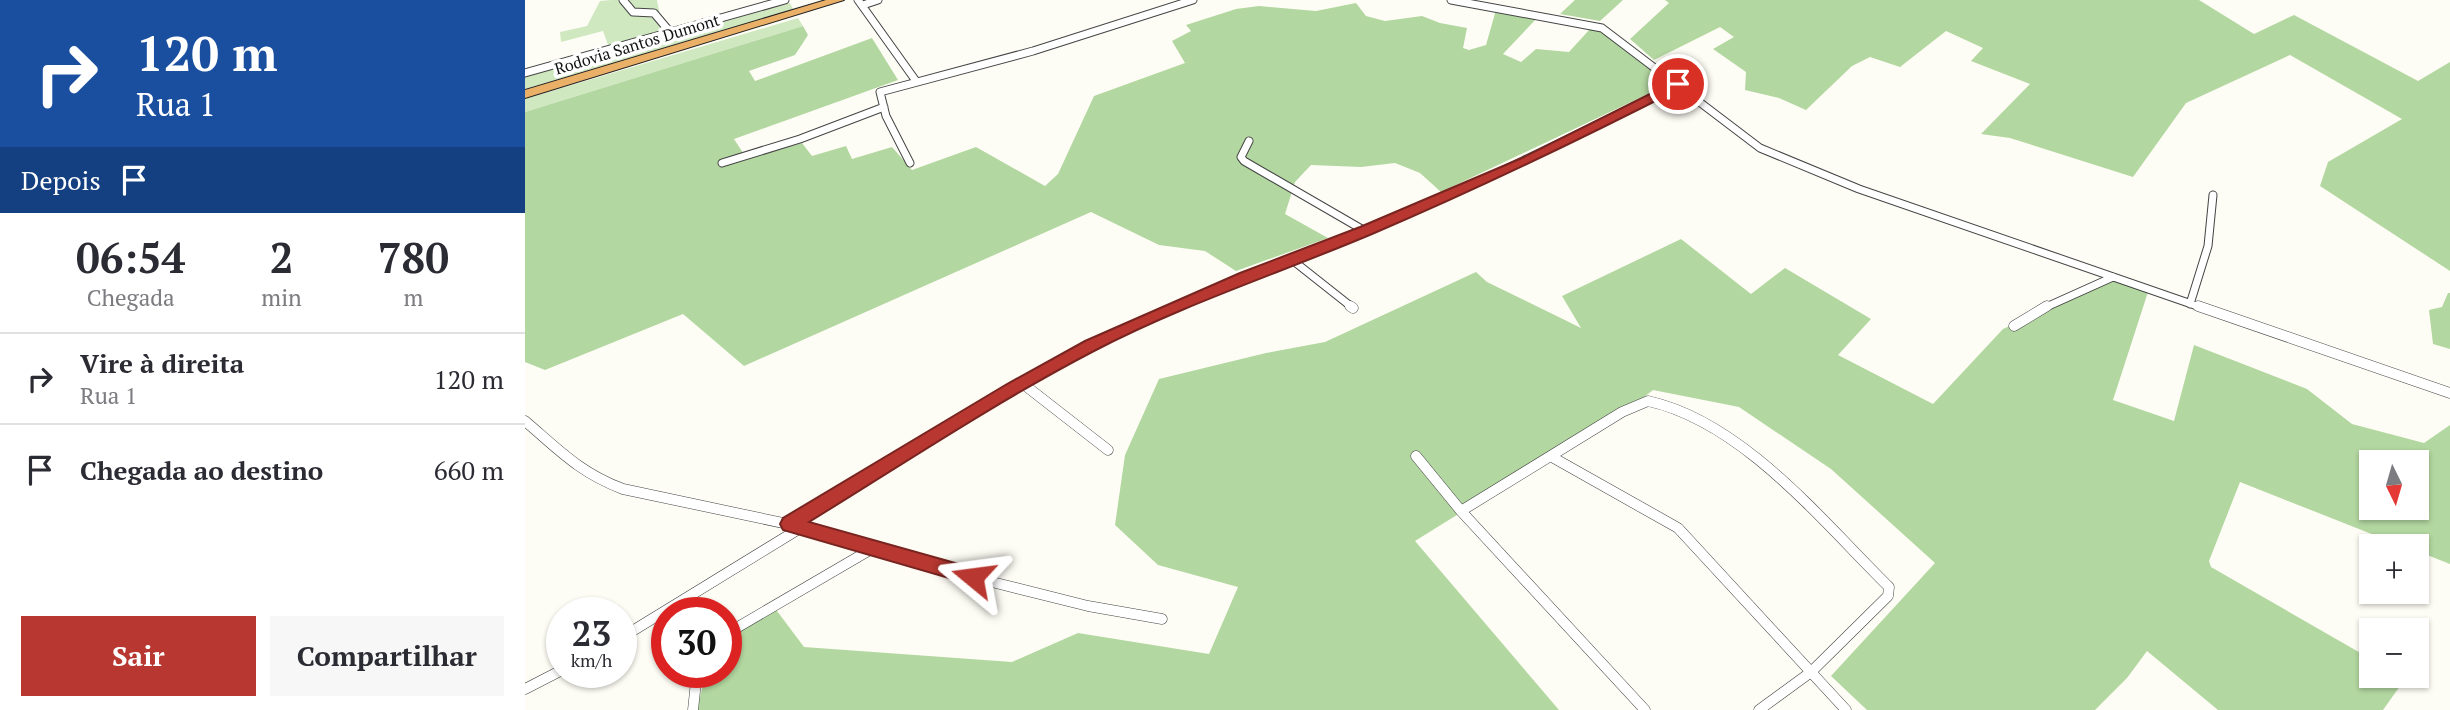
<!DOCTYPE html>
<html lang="pt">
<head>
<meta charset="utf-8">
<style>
	:root { --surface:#fff; --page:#f7f7f7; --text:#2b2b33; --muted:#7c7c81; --line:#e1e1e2; --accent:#b83831 }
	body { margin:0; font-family:"PT Serif",serif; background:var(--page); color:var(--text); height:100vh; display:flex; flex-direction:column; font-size:26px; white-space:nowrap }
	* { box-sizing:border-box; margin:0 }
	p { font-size:23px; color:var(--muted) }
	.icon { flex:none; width:38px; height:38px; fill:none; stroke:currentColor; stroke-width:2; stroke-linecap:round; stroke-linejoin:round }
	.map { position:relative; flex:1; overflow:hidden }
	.sheet { display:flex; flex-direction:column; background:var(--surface); width:525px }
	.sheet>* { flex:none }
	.guide { background:#1a4fa0; color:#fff; overflow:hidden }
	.needle { width:46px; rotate:175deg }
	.fabs { position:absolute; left:1834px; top:450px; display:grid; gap:14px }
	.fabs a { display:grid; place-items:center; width:70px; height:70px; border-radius:0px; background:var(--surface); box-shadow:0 2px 5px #0004; font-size:35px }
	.speed { position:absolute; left:21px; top:597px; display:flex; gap:14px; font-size:35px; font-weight:700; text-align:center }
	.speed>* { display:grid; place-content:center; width:91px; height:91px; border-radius:50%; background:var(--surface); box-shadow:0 2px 5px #0004; line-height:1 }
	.speed small { font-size:18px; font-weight:400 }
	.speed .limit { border:10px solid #d22; background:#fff; color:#111 }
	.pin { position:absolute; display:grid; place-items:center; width:60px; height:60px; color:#fff; margin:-30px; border:4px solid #fff; border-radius:50%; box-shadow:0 2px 7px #0007 }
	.me { position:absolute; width:77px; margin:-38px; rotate:286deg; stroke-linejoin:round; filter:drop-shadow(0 0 5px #0008) }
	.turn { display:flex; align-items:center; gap:24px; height:147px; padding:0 21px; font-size:32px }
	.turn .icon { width:91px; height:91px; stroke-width:2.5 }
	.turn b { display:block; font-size:49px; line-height:60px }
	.then { display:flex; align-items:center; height:66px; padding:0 21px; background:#0003; gap:14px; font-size:26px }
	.eta { display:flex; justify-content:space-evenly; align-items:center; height:119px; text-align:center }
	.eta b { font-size:42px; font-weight:800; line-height:49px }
	.cta { display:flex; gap:14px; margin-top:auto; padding:14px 21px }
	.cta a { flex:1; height:80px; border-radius:0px; background:var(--accent); color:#fff; font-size:28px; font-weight:800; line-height:80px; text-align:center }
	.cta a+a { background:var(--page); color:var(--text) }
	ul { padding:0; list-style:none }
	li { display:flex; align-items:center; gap:21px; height:91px; padding:0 21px; border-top:2px solid var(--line) }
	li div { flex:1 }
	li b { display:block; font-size:26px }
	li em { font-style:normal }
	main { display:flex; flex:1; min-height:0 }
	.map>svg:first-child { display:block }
	.green { fill:#d0e8c0 }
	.forest { fill:#b3d7a0; fill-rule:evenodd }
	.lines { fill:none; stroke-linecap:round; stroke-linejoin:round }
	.street-far1-casing { stroke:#444; stroke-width:9 }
	.street-casing { stroke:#444; stroke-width:11 }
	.highway-casing { stroke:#222; stroke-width:2 }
	.street-far1 { stroke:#fff; stroke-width:7 }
	.street { stroke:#fff; stroke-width:10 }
	.highway { fill:#eab067; fill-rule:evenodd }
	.route { fill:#b83831; stroke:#782420; stroke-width:2 }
	.labels { text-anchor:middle; stroke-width:7; stroke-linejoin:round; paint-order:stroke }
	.far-street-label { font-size:16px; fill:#111; stroke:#fff }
</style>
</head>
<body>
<main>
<section class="sheet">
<div class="guide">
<div class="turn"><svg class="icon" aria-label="right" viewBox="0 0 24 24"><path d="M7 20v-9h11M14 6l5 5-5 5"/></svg><div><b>120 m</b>Rua 1</div></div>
<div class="then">Depois<svg class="icon" aria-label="arrive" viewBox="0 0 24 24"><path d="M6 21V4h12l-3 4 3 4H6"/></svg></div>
</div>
<div class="eta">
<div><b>06:54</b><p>Chegada</p></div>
<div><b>2</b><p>min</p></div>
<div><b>780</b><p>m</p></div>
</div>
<ul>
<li><svg class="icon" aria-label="right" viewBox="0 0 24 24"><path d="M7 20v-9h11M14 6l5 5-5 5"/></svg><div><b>Vire à direita</b><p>Rua 1</p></div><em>120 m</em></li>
<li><svg class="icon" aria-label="arrive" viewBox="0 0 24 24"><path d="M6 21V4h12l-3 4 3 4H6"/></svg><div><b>Chegada ao destino</b></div><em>660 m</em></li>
</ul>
<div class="cta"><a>Sair</a><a>Compartilhar</a></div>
</section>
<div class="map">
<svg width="1925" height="710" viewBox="0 0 1925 710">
	<rect width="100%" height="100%" fill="#fefdf5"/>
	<!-- green -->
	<path class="green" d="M 86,0 L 132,0 L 138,31 L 83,45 L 78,31 L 36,42 L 35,32 L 62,26 L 75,1 Z
		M 265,3 L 268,9 L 0,89 L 0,76 Z
		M 273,18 L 278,26 L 0,112 L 0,99 Z"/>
	<!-- forest -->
	<path class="forest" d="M 1050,0 L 1098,0 L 1075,21 L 1035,14 Z
		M 1140,0 L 1674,0 L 1729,34 L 1769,15 L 1893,81 L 1925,62 L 1925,271 L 1795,186 L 1803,162 L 1877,119 L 1765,55 L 1661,103 L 1608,177 L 1485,138 L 1456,134 L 1505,84 L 1446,61 L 1458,48 L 1421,31 L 1375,67 L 1345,57 L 1327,66 L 1281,110 L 1254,98 L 1220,90 L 1221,72 L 1188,49 L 1209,37 L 1195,27 L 1129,60 L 1105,39 L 1144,3 Z
		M 831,3 L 841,16 L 860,21 L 897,16 L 915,23 L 942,28 L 938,48 L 944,50 L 961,45 L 971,10 L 1012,18 L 978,54 L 996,62 L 1011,49 L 1044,52 L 1065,29 L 1076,31 L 1143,81 L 1144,84 L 916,192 L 895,173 L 870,163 L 836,167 L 786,165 L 770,182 L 760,214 L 803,238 L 711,271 L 680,251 L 634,245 L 566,212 L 219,366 L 158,314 L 20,370 L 0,362 L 0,112 L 278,26 L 283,35 L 270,55 L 224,71 L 230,81 L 347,38 L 373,80 L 209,139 L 222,159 L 277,143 L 287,156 L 321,146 L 327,159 L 367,147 L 387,170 L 451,147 L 520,186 L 533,174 L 569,96 L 660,63 L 647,41 L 666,31 L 661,25 L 711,9 L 734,6 L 791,11 Z
		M 1156,239 L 1226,294 L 1260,268 L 1346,319 L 1313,355 L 1408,404 L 1478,329 L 1586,280 L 1623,292 L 1588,400 L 1649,421 L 1669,345 L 1782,389 L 1827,424 L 1899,443 L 1925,425 L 1925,564 L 1892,551 L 1892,546 L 1877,546 L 1715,482 L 1684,561 L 1686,567 L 1846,659 L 1846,676 L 1875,676 L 1880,679 L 1858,710 L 1693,710 L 1622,651 L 1602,678 L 1570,710 L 1342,710 L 1306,676 L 1410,563 L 1306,469 L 1214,407 L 1128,390 L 1109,405 L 890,541 L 1034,710 L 171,710 L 182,672 L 201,672 L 201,634 L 249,607 L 279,647 L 487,662 L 553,633 L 684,654 L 713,587 L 633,565 L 590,525 L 600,455 L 634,379 L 741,353 L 800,342 L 951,272 L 962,282 L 1056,328 L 1037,296 ZM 1846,462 L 1892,462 L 1892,508 L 1846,508 Z
		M 1923,293 L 1925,293 L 1925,349 L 1908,344 L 1904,310 L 1917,307 Z"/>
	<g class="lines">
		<!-- street-far1 casing -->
		<g class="street-far1-casing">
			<path id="street-far1" d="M 98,0 L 108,12 L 129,13 L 145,32
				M 333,0 L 391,81
				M 926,0 L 1077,28 L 1235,148 L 1334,189 L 1678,308
				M 338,5 L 353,0
				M 0,73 L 260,0
				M 724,141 L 716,157 L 719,161 L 840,231
				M 197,163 L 275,139 L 359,107
				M 385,163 L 361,116 L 355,92 L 508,51 L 668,0
				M 766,259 L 828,308
				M 1665,304 L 1683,246 L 1688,195
				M 649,308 C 712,280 777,257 841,231 C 948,187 1050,136 1153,84
				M 1519,308 L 1588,277"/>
		</g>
		<!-- street casing -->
		<g class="street-casing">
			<path id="street" d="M 825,306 L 828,308
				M 1673,306 L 1925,393
				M 1489,326 L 1522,306
				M 497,383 L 583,450
				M 0,421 C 34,450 55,473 98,489 L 277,527 L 463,581 L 563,606 L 637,619
				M 891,456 L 936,511
				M 1027,457 L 1153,528 L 1321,710
				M 264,524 L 488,388 L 565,345 L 653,306
				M 201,634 L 350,547
				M 96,638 L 277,527
				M 0,689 L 37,670
				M 168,710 L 172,672
				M 1120,710 L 936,511 L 1097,412 L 1123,401 C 1218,422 1297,521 1364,587 L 1363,596 L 1286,672 L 1234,710"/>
		</g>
		<!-- highway casing -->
		<g class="highway-casing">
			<path id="highway" d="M 301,0 L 319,0 L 0,98 L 0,90 Z"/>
		</g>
		<!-- street-far1 -->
		<use href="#street-far1" class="street-far1"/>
		<!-- street -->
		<use href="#street" class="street"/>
		<!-- highway -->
		<use href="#highway" class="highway"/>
	</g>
	<!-- route -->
	<path class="route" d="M 1153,80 L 1160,84 L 1158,87 C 1056,139 953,189 847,234 C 755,273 659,304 569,351 C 471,402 378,464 284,522 L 448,568 L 455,571 L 457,577 L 455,583 L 448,585 L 258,530 L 255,524 L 258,518 L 482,384 L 560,341 L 715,273 L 835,227 L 997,158 Z"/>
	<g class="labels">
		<!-- far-street labels -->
		<g class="far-street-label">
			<text transform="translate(112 44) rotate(-17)" y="6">Rodovia Santos Dumont</text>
		</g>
	</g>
</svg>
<div class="fabs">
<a><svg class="needle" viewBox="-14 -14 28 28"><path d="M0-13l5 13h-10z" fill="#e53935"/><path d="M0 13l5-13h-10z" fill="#7c7c81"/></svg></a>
<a>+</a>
<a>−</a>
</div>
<div class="speed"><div>23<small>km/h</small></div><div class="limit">30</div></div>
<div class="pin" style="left:1153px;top:84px;background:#d93025"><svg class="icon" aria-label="arrive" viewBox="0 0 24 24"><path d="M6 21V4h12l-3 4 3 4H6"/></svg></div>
<svg class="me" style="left:448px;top:577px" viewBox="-20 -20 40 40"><path d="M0-17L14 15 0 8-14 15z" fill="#b83831" stroke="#fff" stroke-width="4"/></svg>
</div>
</main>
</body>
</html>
